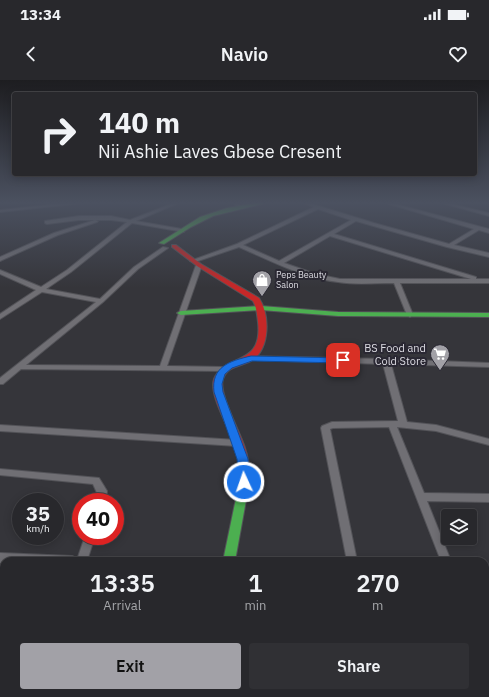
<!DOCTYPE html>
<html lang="en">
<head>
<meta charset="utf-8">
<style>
	:root { --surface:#28282c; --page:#303034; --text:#f1f3f6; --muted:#a5a6a9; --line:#444448; --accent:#a2a1a7 }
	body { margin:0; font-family:"IBM Plex Sans",sans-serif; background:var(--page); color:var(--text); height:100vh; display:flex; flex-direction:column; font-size:15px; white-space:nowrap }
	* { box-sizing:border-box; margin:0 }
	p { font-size:13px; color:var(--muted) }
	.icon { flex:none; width:22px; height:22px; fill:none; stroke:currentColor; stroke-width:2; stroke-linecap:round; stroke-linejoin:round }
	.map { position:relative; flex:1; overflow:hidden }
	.panel { position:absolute; left:0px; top:477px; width:489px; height:140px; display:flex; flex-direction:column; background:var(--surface); border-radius:12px 12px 0 0; box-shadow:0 2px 10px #0003,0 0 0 1px var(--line) }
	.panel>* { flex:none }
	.top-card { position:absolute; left:12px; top:12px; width:465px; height:84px; border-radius:4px; box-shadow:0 2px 10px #0003,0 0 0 1px var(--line); background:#28282c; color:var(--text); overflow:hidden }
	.controls { position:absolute; left:441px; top:429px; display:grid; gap:8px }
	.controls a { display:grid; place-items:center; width:36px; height:36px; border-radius:4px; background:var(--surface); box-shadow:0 2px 10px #0003,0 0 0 1px var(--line); font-size:20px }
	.speed { position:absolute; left:12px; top:413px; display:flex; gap:8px; font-size:20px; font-weight:700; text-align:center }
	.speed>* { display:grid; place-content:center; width:52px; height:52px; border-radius:50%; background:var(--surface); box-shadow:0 2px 10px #0003,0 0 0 1px var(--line); line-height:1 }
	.speed small { font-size:10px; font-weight:400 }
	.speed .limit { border:6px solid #d22; background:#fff; color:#111 }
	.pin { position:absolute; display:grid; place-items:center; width:34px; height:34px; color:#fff; margin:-17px; border-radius:8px; box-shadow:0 2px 6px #0006 }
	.me { position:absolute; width:44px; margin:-22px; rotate:357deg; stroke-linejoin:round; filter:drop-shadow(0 0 3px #0008) }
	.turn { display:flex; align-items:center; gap:14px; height:84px; padding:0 20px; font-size:18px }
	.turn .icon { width:52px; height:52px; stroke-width:2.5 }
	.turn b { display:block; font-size:28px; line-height:34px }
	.eta { display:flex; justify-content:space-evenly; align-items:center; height:68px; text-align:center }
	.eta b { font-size:24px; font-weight:600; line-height:28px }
	.action { display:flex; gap:8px; margin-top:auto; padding:8px 20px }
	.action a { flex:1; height:46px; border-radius:4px; background:var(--accent); color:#111; font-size:16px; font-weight:600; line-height:46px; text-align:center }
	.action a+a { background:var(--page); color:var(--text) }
	.status { display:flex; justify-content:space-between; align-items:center; height:28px; padding:0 20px; background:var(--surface); direction:ltr }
	.status svg { height:11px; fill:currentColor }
	header { display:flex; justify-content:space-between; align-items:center; height:52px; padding:0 20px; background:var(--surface); font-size:18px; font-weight:600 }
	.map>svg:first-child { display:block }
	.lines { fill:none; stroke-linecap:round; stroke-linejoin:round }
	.street-casing { stroke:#535358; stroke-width:2 }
	.fast-casing { stroke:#535358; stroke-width:2 }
	.jam-casing { stroke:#535358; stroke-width:2 }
	.street { fill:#706f74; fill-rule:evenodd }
	.fast { fill:#4caf50; fill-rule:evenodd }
	.jam { fill:#c62828; fill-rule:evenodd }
	.route { fill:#1a73e8; stroke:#114b97 }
	.labels { text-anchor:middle; stroke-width:4; stroke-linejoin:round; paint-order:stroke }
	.far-poi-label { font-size:9px; fill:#dcdbe2; stroke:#2a2833; text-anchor:start }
	.poi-label { font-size:11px; fill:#dcdbe2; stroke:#2a2833; text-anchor:end }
</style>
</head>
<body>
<div class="status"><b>13:34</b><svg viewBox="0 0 49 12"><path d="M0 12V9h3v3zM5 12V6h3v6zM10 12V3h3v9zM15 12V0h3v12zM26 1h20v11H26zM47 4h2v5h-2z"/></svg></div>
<header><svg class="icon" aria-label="back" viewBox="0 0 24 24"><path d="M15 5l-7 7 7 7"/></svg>Navio<svg class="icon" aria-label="heart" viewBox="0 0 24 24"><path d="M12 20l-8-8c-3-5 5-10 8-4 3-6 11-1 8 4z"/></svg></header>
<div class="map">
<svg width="489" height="617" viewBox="0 0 489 617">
	<rect width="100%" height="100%" fill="#35353a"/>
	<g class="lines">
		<!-- street casing -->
		<g class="street-casing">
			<path id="street" d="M 74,122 L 85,122 L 83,123 L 0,132 L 0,130 Z
				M 176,122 L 181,122 L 136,141 L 182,149 L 184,150 L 184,152 L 132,143 L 71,192 L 46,209 L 100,219 L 134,187 L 163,167 L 168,168 L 138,189 L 103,222 L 26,285 L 160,286 L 196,185 L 199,183 L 202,185 L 167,286 L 224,287 L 227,287 L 228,289 L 227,291 L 21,289 L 3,304 L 0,304 L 0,298 L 96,222 L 42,212 L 0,239 L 0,234 L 36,210 L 0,194 L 0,190 L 41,207 L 67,190 L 127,142 L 111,140 L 95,140 L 98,141 L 97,142 L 58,155 L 2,180 L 0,181 L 0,177 L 54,153 L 95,140 L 79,140 L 47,144 L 45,143 L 45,141 L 79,136 L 111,136 L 130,140 Z
				M 232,122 L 236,122 L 241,126 L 237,127 Z
				M 301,122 L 306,122 L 374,143 L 449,164 L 474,149 L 382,122 L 388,122 L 489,149 L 489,153 L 479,150 L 454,165 L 489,173 L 489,177 L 447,167 L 356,141 L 334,154 L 476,197 L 476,199 L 489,199 L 489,203 L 400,203 L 413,235 L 410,237 L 407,235 L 394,203 C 375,203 356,205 338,202 C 303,198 271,181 239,167 L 195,182 L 190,181 L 237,164 L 314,127 ZM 318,129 L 351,140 L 279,181 L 243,165 ZM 330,156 L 471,199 L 340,199 L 316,194 L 284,183 Z
				M 438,122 L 444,122 L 489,133 L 489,136 Z
				M 248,276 L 386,279 L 489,283 L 489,287 L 391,284 L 407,342 L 436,345 L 489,359 L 489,365 L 436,351 L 397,347 L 424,413 L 489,414 L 489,422 L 427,421 L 451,481 L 441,481 L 389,347 L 333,348 L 330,349 L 357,481 L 347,481 L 321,348 L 322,346 L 332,342 L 398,341 L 383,284 L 251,280 L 247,278 Z
				M 0,345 L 237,360 L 240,361 L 241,363 L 240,365 L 237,366 L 0,351 Z
				M 0,389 L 99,398 L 107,411 L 106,422 L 96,422 L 97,413 L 93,404 L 0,395 Z
				M 85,456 L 95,456 L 87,481 L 4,481 L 4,483 L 0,483 L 0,473 L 72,476 L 76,478 L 77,480 Z
				M 485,546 L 489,546 L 489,558 L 485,558 Z
				M 0,573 L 4,573 L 4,585 L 0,585 Z
				M 485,577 L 489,578 L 489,601 L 485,600 Z
				M 352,613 L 366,613 L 366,617 L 352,617 Z"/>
		</g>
		<!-- fast casing -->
		<g class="fast-casing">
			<path id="fast" d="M 258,122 L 270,122 L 213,136 L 191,147 L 164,164 L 159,163 L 200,137 L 227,128 Z
				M 261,226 L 338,232 L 489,233 L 489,237 L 338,236 L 261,230 L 181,235 L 177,233 L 181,231 Z
				M 244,400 L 248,401 L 249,404 L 235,481 L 223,481 L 239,404 L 240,401 Z"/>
		</g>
		<!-- jam casing -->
		<g class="jam-casing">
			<path id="jam" d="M 172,165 L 176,165 L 201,184 L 259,218 C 270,235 270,267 253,280 C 242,287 228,285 223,299 C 218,312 240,352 245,368 C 249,380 250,392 249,404 L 248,407 L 244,408 L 240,407 C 236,400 239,388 238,380 C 237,372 234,364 231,356 C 226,342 209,313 214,299 C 225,272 263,288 258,242 C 257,235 257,228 253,221 L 197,186 L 172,167 Z
				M 194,613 L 208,613 L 208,617 L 192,617 Z"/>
		</g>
		<!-- street -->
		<use href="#street" class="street"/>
		<!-- fast -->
		<use href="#fast" class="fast"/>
		<!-- jam -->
		<use href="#jam" class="jam"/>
	</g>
	<!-- sky -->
	<linearGradient id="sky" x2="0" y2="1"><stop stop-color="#1d1d20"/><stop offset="0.59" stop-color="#4b5160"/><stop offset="1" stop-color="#4b5160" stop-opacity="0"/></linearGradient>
	<rect width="489" height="208" fill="url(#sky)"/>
	<!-- route -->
	<path class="route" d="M 251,276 L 343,278 L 348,280 L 343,283 L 252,281 L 232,288 L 225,294 L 222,304 L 223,312 L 248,379 L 250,402 L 244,406 L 239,402 L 237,379 L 214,312 C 211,287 229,281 251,276 Z"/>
	<!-- icons -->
	<defs>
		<g id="shop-pin" transform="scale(1)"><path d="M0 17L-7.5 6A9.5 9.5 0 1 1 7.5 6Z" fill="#a2a1a7" stroke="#2a2833"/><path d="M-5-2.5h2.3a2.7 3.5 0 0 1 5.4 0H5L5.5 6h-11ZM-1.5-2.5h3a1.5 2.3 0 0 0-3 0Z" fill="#fff"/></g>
		<g id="supermarket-pin" transform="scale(1)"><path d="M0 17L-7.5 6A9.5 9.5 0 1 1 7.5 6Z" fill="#a2a1a7" stroke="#2a2833"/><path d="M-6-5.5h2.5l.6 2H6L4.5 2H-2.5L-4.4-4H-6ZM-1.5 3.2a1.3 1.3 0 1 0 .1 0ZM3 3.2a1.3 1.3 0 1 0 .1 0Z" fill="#fff"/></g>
	</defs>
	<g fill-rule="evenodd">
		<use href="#shop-pin" x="262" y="200"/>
		<use href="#supermarket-pin" x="440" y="274"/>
	</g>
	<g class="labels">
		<!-- far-poi labels -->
		<g class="far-poi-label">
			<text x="276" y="198">Peps Beauty<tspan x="276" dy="10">Salon</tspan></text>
		</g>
		<!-- poi labels -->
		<g class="poi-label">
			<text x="426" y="272">BS Food and<tspan x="426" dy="13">Cold Store</tspan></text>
		</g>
	</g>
</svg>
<div class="controls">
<a><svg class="icon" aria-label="layers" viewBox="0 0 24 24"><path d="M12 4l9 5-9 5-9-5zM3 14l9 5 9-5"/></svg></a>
</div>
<div class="speed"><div>35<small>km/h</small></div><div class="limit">40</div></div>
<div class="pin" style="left:343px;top:280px;background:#d93025"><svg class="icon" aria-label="arrive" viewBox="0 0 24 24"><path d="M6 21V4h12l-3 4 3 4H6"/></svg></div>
<svg class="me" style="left:244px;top:402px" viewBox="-20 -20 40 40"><circle r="17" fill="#1a73e8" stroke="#fff" stroke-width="3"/><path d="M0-11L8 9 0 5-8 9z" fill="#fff"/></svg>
<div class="top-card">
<div class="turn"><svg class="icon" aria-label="right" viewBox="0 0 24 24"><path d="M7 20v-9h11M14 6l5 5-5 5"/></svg><div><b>140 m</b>Nii Ashie Laves Gbese Cresent</div></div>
</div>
<section class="panel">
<div class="eta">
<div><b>13:35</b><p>Arrival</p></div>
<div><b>1</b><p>min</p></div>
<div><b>270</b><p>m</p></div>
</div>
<div class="action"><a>Exit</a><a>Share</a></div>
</section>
</div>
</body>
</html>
